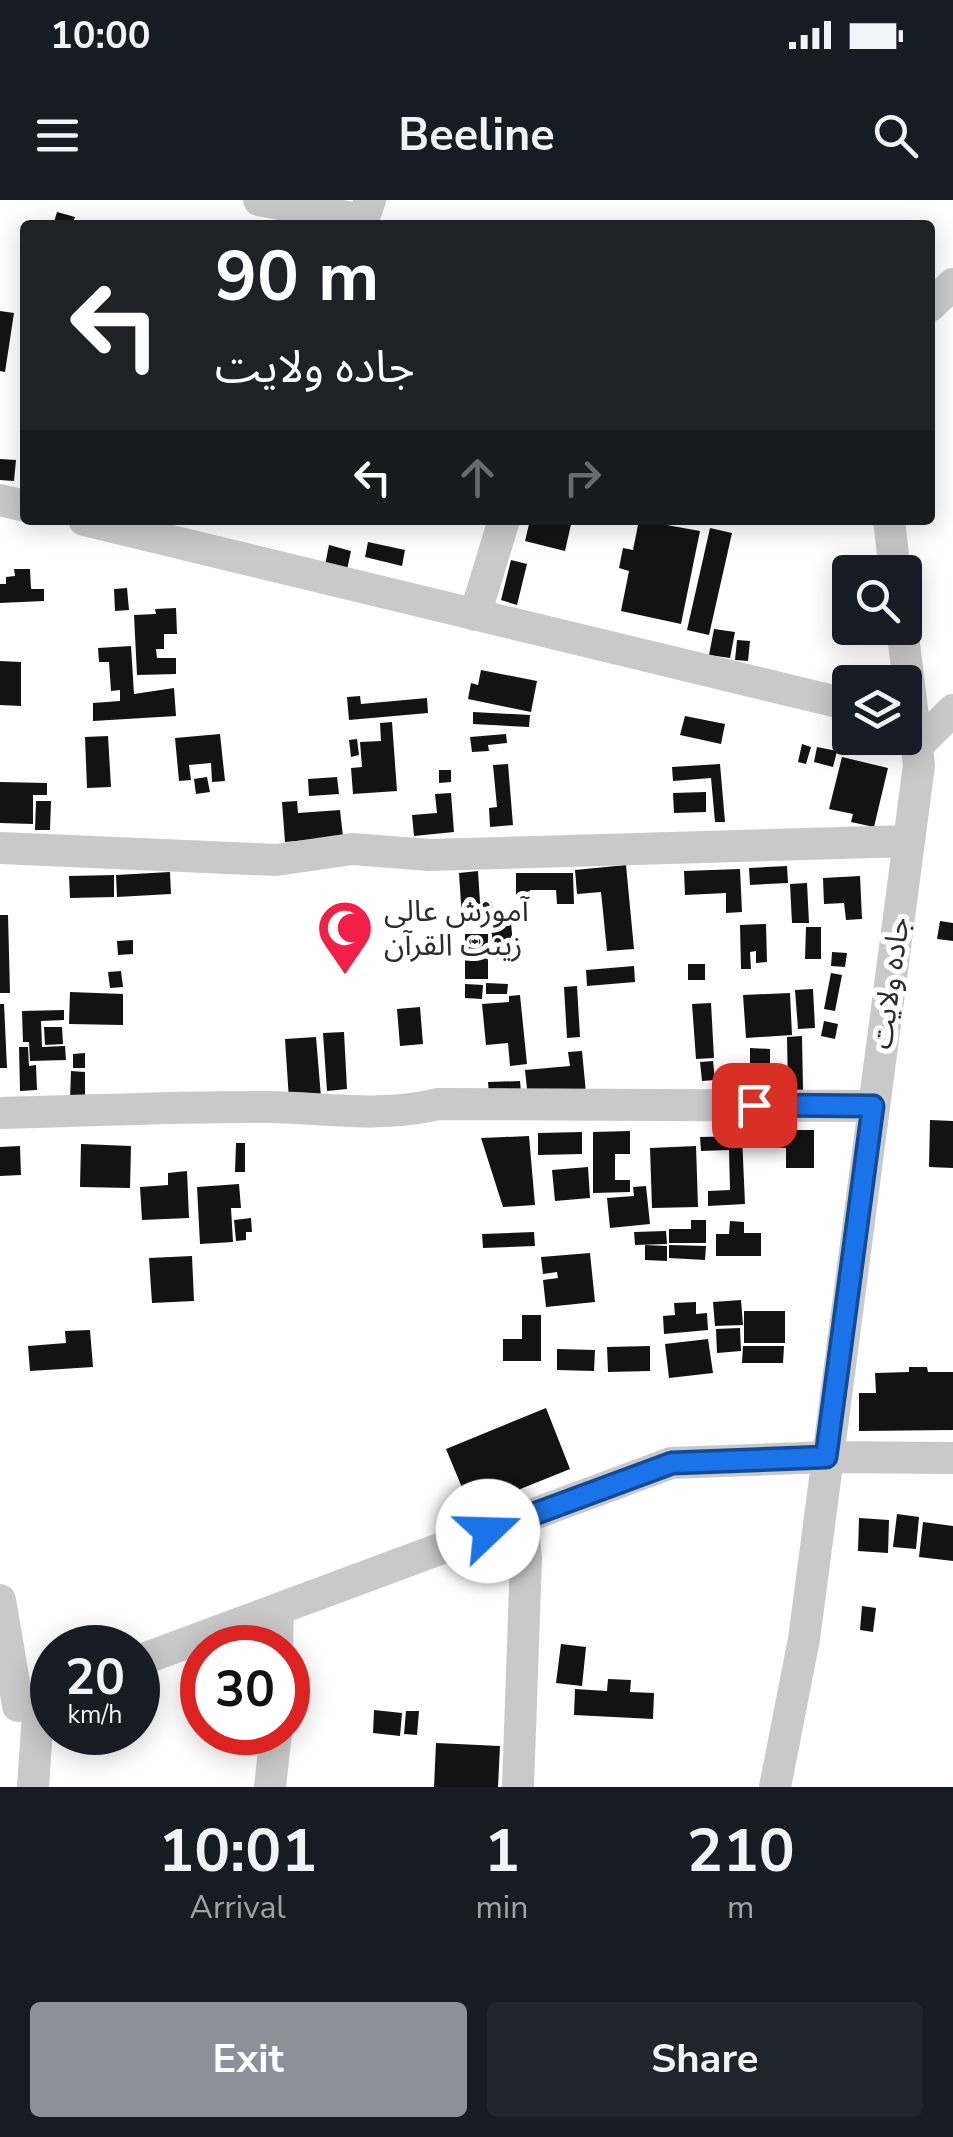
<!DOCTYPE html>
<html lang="en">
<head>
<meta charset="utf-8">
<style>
	:root { --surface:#171b24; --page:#20242c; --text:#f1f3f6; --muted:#9ea1a6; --accent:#8c9099 }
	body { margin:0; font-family:"Nunito Sans","Noto Sans Arabic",sans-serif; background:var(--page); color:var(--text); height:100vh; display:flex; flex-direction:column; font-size:38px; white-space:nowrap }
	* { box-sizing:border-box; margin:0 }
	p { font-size:32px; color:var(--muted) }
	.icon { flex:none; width:55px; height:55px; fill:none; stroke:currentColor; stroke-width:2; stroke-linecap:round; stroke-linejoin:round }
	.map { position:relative; height:1587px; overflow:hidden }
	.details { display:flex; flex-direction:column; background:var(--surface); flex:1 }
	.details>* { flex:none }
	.hud { position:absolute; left:20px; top:20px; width:915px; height:305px; border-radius:10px; box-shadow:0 5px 25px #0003; background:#202124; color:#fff; overflow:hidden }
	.tools { position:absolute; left:832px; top:355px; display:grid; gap:20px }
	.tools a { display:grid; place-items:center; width:90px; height:90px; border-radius:10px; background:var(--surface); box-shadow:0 5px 25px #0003; font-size:50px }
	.speed { position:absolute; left:30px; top:1425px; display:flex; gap:20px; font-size:50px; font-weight:700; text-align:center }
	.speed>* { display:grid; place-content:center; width:130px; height:130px; border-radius:50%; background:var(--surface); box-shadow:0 5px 25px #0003; line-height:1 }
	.speed small { font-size:25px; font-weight:400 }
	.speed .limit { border:15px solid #d22; background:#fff; color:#111 }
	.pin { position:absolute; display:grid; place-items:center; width:85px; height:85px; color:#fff; margin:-42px; border-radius:20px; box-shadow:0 5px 15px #0006 }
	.me { position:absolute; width:110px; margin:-55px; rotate:69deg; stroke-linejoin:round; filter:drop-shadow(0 0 8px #0008) }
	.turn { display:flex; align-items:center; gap:35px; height:210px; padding:0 30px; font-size:45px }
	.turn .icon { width:130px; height:130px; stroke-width:2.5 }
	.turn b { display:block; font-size:70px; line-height:85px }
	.lanes { display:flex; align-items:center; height:95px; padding:0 30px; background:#0003; justify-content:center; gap:50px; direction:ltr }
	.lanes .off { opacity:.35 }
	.eta { display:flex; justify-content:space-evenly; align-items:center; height:170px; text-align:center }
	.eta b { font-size:60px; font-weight:700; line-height:70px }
	.action { display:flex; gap:20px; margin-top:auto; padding:20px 30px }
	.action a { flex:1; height:115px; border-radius:10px; background:var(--accent); color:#fff; font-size:40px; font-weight:700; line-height:115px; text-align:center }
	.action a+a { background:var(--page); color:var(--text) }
	.status { display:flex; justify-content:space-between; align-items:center; height:70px; padding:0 50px; background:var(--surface); direction:ltr }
	.status svg { height:28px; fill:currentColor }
	header { display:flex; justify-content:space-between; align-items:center; height:130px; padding:0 30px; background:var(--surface); font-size:45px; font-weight:700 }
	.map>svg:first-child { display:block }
	.building { fill:#131313 }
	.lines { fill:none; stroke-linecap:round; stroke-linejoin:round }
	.minor { stroke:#c9c9c9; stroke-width:32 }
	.route-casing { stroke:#114b97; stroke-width:25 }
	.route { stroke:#1a73e8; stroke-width:18 }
	.labels { text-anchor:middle; stroke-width:10; stroke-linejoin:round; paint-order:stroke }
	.poi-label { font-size:30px; fill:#2c2c2c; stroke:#fff; text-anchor:start }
	.street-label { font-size:30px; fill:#2c2c2c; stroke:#fff }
</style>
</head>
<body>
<div class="status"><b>10:00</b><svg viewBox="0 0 49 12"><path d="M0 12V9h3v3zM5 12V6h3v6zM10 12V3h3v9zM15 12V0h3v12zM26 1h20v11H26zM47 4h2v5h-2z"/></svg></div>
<header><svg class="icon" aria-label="menu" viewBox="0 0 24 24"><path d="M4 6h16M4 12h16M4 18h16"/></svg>Beeline<svg class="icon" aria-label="search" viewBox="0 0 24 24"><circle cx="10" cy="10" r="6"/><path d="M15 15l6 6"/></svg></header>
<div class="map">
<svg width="953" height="1587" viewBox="0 0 953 1587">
	<rect width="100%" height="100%" fill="#fff"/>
	<!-- building -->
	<path class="building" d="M 57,12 L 75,17 L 72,25 L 53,25 Z
		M 0,111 L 14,113 L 5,172 L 0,171 Z
		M 0,259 L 16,260 L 14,281 L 0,280 Z
		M 530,320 L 572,320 L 565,351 L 525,341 Z
		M 639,320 L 700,331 L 681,424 L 621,411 L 629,371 L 619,368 L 623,348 L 633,350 Z
		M 710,328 L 732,333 L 709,435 L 687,430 Z
		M 368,342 L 405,350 L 402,366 L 365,357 Z
		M 329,345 L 351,351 L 347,370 L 325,365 Z
		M 511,360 L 527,364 L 517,405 L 501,400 Z
		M 14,369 L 30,369 L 31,389 L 44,389 L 44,401 L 0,403 L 0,384 L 6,384 L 6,377 L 15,376 Z
		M 127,388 L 129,410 L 115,411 L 114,389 Z
		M 176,408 L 177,434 L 164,434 L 164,449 L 156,449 L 157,458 L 176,458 L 176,474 L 137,475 L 134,415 L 156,414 L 155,409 Z
		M 714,429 L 735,432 L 730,458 L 709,455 Z
		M 737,440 L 750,441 L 748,461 L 735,460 Z
		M 131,446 L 134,494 L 174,488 L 176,516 L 93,521 L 93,503 L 120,501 L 120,490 L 111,491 L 109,462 L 99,462 L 98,448 Z
		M 0,461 L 21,462 L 21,506 L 0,505 Z
		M 481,470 L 537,481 L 531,512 L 468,499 L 471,483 L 478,485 Z
		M 360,496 L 361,504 L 427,498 L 428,513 L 349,520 L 347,497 Z
		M 473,512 L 530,515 L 529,527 L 473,524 Z
		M 685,516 L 725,524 L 721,544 L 680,535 Z
		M 392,522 L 397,591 L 353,594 L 351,568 L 362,567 L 360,542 L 381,541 L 380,523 Z
		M 220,534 L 225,581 L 212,582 L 211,563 L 189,565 L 191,580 L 179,581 L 175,538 Z
		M 506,534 L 507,543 L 488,545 L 489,551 L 472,552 L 470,537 Z
		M 108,536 L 111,587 L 87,588 L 85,537 Z
		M 357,539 L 359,555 L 351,557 L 349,540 Z
		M 802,544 L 811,547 L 806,564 L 798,562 Z
		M 817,547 L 837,551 L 833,567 L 814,562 Z
		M 842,557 L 888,568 L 874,627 L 851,622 L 853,614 L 829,609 Z
		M 508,564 L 513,625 L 490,627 L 489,608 L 497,607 L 493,565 Z
		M 720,564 L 725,622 L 715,622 L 711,578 L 673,581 L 672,567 Z
		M 439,570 L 451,570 L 451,582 L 439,583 Z
		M 207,577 L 210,592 L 196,594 L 194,579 Z
		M 337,577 L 339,594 L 309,596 L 308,579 Z
		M 0,582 L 47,583 L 47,595 L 33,595 L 33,624 L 0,623 Z
		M 706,592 L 706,612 L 674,613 L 673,593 Z
		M 451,593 L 454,632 L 414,636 L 412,615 L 437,613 L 435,594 Z
		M 36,601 L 51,601 L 50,630 L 35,630 Z
		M 297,601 L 298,613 L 340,610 L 343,637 L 285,642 L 282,602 Z
		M 626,665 L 634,749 L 607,751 L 601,692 L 577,694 L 575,670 Z
		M 787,666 L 788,683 L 750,685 L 749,668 Z
		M 740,669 L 742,712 L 726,713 L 726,693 L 685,695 L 684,671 Z
		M 478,671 L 480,702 L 492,702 L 493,717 L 462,719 L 459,673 Z
		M 170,672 L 171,694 L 117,697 L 116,675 Z
		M 516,673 L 573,673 L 574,704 L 557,704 L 556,690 L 530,690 L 530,698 L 516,698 Z
		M 114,675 L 114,697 L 70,698 L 69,676 Z
		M 860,676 L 862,719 L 846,720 L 844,703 L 824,704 L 823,678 Z
		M 807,683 L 809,723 L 792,723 L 790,684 Z
		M 0,715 L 8,715 L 10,793 L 0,793 Z
		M 940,721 L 953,723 L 953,741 L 937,739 Z
		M 511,722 L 513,746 L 493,747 L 491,724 Z
		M 766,724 L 767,762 L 756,763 L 756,751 L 750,752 L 751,769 L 741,769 L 740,725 Z
		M 806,727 L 821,727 L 821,759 L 805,759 Z
		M 465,734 L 488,734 L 488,779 L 465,779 Z
		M 133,740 L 133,754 L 118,755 L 117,741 Z
		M 832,752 L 847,753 L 845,767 L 831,766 Z
		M 688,764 L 705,764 L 705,780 L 688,780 Z
		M 634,766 L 635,782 L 587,786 L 586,770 Z
		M 121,771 L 123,787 L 110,788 L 108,772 Z
		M 831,773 L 842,775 L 835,811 L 824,809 Z
		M 486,783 L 508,784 L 507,794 L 486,794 Z
		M 465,784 L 483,785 L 482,799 L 465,798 Z
		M 577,786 L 580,837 L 567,838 L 564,787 Z
		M 813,789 L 815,828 L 798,829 L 795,790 Z
		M 70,792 L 123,794 L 123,825 L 69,824 Z
		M 790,793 L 792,835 L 746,838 L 743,795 Z
		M 520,795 L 527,864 L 510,866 L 508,843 L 486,845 L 482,804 L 509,802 L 509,796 Z
		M 711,803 L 714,858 L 696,859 L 692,804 Z
		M 0,804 L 4,804 L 7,868 L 0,868 Z
		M 420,807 L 423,844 L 400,846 L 397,809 Z
		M 64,810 L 64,820 L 41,821 L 42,847 L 65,846 L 66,860 L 30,861 L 29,842 L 23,842 L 22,811 Z
		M 824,821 L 838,824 L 835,839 L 821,836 Z
		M 44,827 L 62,827 L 63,844 L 45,845 Z
		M 344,832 L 347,889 L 327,891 L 323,833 Z
		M 802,836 L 803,890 L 788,890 L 787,837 Z
		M 316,837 L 321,897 L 289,900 L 285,839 Z
		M 19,847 L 28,847 L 29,866 L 36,865 L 37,890 L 20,891 Z
		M 750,848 L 770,849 L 770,865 L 750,865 Z
		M 582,851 L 586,893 L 528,898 L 525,870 L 570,866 L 568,852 Z
		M 85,853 L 85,868 L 73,868 L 73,854 Z
		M 713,861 L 715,880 L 702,881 L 700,862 Z
		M 751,868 L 782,868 L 782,883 L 751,883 Z
		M 71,871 L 85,872 L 85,901 L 70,900 Z
		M 520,881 L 521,892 L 489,894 L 488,882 Z
		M 930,920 L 953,921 L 953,968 L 929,967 Z
		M 752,930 L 814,930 L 814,968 L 786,968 L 786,948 L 752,948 Z
		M 630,931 L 630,954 L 615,954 L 615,980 L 630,980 L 630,992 L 593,993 L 593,932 Z
		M 582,932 L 582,954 L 538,955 L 538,933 Z
		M 529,936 L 535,1005 L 503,1007 L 481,938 Z
		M 742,936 L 745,1004 L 708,1006 L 708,991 L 730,990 L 729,950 L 701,951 L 700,937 Z
		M 236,943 L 245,943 L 245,972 L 235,972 Z
		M 81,944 L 131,946 L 130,988 L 80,987 Z
		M 20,946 L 21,975 L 0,976 L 0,947 Z
		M 696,946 L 698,1007 L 652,1008 L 650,948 Z
		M 588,967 L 590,998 L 555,1001 L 552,970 Z
		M 187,971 L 189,1018 L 142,1020 L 140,987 L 168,985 L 168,973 Z
		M 239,984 L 241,1008 L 231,1008 L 233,1042 L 200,1044 L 197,987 Z
		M 646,986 L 650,1024 L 610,1028 L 607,998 L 634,996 L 633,987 Z
		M 251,1018 L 252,1032 L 246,1032 L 246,1040 L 236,1041 L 234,1020 Z
		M 691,1020 L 706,1020 L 706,1043 L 669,1043 L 669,1029 L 691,1029 Z
		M 730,1021 L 744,1022 L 744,1033 L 761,1033 L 761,1056 L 716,1056 L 716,1034 L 729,1034 Z
		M 666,1031 L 667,1044 L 635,1045 L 634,1032 Z
		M 534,1032 L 535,1046 L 483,1048 L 482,1034 Z
		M 645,1045 L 667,1046 L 667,1061 L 645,1060 Z
		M 669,1045 L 706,1046 L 705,1060 L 669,1058 Z
		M 590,1053 L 595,1102 L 546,1107 L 543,1080 L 558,1078 L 557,1072 L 543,1074 L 541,1057 Z
		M 192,1056 L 194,1101 L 152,1103 L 149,1058 Z
		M 741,1100 L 743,1125 L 715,1126 L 713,1102 Z
		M 696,1102 L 696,1114 L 707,1113 L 708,1130 L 664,1134 L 663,1116 L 675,1115 L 674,1103 Z
		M 744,1111 L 785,1111 L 785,1143 L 744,1143 Z
		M 522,1115 L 541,1115 L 541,1161 L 503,1161 L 503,1139 L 522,1139 Z
		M 740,1128 L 741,1151 L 717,1153 L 716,1129 Z
		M 90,1130 L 93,1167 L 30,1171 L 28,1146 L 66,1143 L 65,1131 Z
		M 708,1139 L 713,1173 L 669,1178 L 665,1144 Z
		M 650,1146 L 650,1171 L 608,1172 L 607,1147 Z
		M 743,1146 L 784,1146 L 783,1163 L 742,1163 Z
		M 557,1149 L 595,1150 L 594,1171 L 557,1170 Z
		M 909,1167 L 927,1167 L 928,1172 L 953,1172 L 953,1230 L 859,1231 L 859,1193 L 876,1193 L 875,1173 L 909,1172 Z
		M 546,1208 L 570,1269 L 471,1309 L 446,1249 Z
		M 897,1314 L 919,1317 L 916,1349 L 893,1347 Z
		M 859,1318 L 889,1320 L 888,1353 L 858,1351 Z
		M 923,1322 L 953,1326 L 953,1361 L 919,1357 Z
		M 862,1406 L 876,1408 L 873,1432 L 860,1430 Z
		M 561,1444 L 586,1447 L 582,1486 L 556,1483 Z
		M 608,1479 L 631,1480 L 630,1492 L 654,1493 L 653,1519 L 574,1515 L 575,1489 L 607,1491 Z
		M 374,1510 L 402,1513 L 400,1536 L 373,1533 Z
		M 406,1511 L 419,1511 L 417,1535 L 404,1534 Z
		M 436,1543 L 500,1546 L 498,1587 L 434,1587 Z"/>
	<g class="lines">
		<!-- minor -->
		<path class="minor" d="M 259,0 L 363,20 L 370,0
			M 930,106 L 953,84
			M 0,300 L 25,306
			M 84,320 L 850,505
			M 889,320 L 895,372
			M 475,415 L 504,320
			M 917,546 L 953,510
			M 0,648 L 276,660 L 352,649 L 429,655 L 909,641
			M 0,913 C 90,911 180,906 270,907 C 327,908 382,918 438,904 L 873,906
			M 0,1400 L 18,1506
			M 277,1448 L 278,1409
			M 138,1461 L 671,1263 L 826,1257 L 953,1258
			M 33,1587 L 39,1498
			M 270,1587 L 276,1532
			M 518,1587 L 526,1358 L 522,1318
			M 775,1587 L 804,1439 L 919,565 L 902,428"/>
	</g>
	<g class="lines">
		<!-- route casing -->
		<g class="route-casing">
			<path id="route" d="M 488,1331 L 672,1263 L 826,1257 L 873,906 L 754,905"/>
		</g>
		<!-- route -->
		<use href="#route" class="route"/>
	</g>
	<!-- icons -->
	<defs>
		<g id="mosque-pin" transform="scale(2.875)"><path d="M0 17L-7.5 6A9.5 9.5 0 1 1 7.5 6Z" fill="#f21f46" stroke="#fff"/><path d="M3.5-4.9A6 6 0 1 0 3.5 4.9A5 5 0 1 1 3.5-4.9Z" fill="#fff"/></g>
	</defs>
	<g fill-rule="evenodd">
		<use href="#mosque-pin" x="345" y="728"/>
	</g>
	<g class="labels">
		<!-- poi labels -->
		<g class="poi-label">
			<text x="384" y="721">آموزش عالی<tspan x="384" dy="34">زینت القرآن</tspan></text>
		</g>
		<!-- street labels -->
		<g class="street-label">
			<text transform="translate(890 783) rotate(-82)" y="10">جاده ولایت</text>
		</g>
	</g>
</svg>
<div class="tools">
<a><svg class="icon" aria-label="search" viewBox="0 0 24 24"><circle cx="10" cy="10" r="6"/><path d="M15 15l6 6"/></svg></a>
<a><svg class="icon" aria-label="layers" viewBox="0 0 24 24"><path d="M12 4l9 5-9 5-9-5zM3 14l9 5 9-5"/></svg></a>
</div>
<div class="speed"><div>20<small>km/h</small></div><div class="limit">30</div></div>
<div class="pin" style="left:754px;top:905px;background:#d93025"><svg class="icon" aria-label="arrive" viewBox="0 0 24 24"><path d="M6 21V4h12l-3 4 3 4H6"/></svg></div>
<svg class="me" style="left:488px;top:1331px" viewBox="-20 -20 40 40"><circle r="19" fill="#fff"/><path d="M0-13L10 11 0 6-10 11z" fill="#1a73e8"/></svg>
<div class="hud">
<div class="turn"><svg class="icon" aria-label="left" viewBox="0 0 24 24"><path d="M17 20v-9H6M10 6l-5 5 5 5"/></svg><div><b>90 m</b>جاده ولایت</div></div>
<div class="lanes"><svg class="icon" aria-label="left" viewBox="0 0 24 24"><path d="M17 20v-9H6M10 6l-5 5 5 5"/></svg><svg class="icon off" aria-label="ahead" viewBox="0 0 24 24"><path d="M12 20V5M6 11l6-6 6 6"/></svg><svg class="icon off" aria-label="right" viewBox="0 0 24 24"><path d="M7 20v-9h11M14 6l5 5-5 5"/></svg></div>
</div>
</div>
<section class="details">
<div class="eta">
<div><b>10:01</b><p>Arrival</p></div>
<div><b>1</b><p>min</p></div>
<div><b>210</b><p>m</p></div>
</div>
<div class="action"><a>Exit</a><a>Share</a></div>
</section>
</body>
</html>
